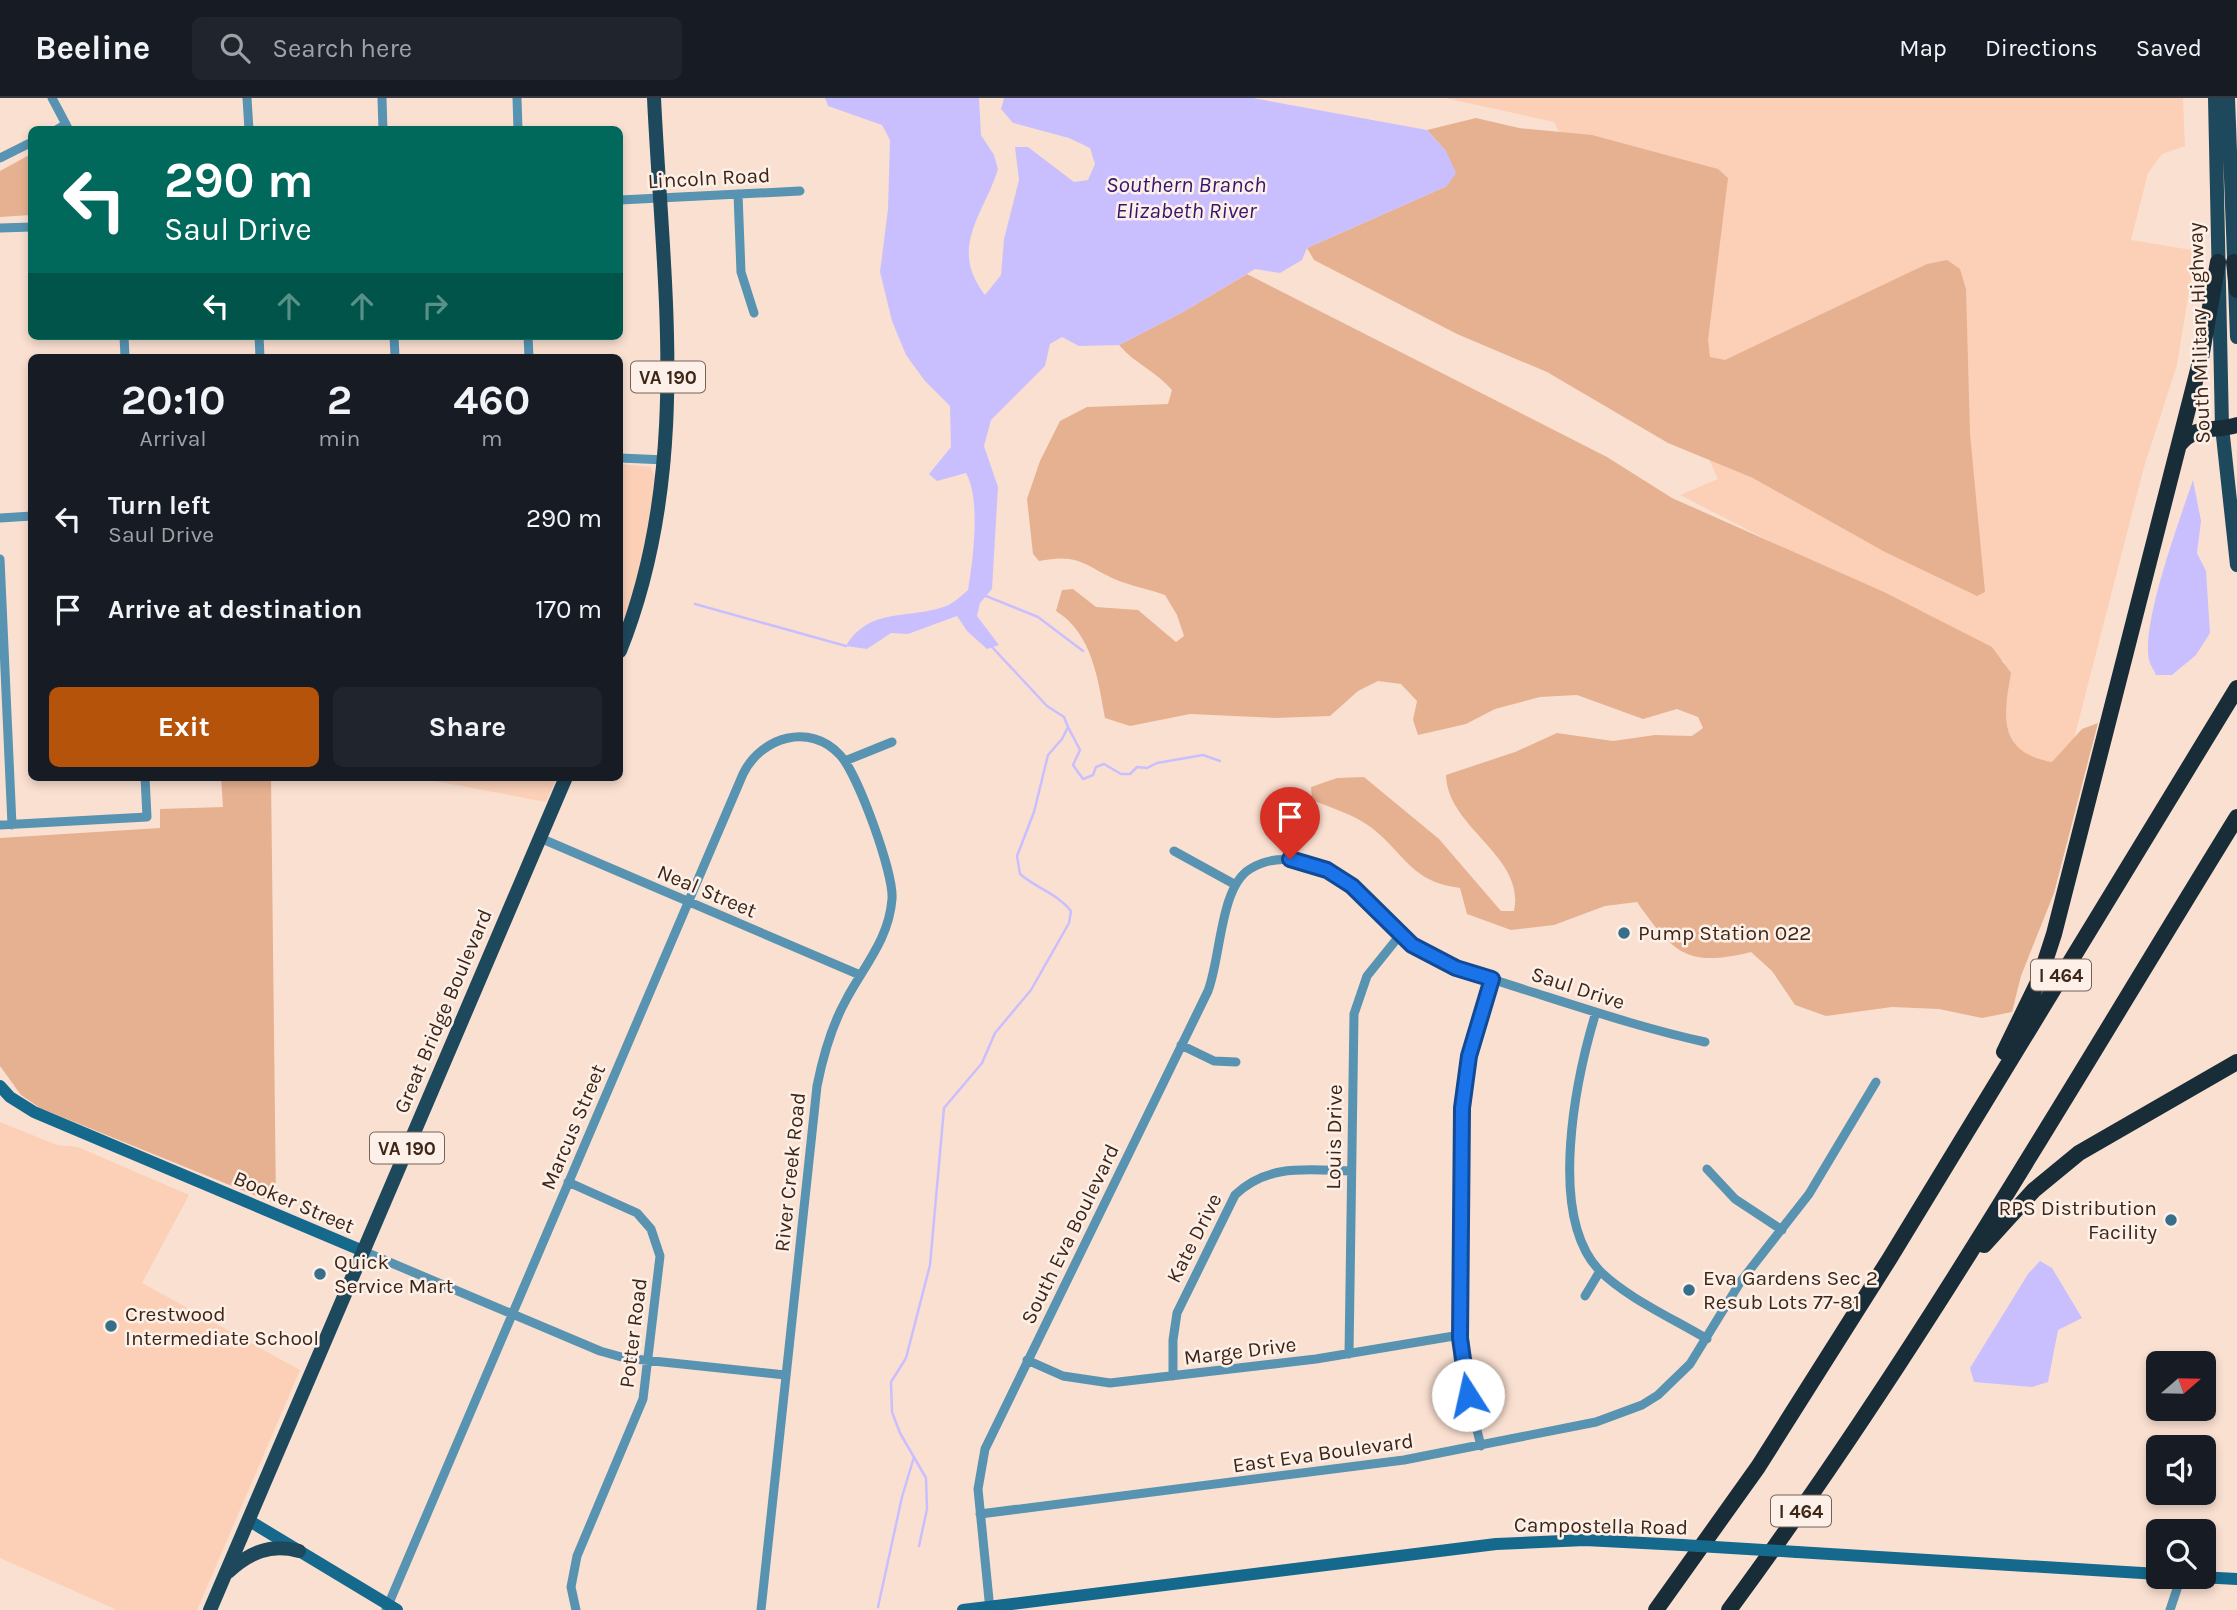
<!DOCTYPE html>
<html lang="en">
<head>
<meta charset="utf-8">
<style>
	:root { --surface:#171b24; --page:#20242c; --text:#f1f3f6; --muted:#9ea1a6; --line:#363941; --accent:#b45309 }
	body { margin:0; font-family:Karla,sans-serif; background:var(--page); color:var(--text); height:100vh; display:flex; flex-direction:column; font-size:26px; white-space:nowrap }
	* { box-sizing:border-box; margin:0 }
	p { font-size:23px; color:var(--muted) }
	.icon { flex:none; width:38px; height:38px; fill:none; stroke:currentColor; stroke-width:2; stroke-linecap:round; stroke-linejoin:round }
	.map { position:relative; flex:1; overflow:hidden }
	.sheet { position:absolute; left:28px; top:256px; width:595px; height:427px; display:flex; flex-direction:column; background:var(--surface); border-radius:10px; box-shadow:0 4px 10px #0003 }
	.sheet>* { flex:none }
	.hud { position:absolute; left:28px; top:28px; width:595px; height:214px; border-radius:10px; box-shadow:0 4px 10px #0003; background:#00695c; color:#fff; overflow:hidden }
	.needle { width:46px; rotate:70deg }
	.fabs { position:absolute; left:2146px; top:1253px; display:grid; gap:14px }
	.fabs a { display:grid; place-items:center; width:70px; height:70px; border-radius:10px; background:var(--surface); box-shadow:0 4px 10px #0003; font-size:35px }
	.pin { position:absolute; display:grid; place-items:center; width:60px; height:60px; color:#fff; margin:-72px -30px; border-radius:50% 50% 50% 0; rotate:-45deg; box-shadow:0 0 7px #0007 }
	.pin .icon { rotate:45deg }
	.me { position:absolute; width:77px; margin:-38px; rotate:350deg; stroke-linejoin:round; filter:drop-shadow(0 0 5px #0008) }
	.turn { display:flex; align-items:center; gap:24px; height:147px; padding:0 21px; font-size:32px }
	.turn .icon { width:91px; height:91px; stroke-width:2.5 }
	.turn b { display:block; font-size:49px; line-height:60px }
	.lanes { display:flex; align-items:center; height:66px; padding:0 21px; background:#0003; justify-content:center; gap:35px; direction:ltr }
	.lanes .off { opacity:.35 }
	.eta { display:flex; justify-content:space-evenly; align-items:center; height:119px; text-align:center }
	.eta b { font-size:42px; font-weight:700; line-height:49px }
	.primary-button { display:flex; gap:14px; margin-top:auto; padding:14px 21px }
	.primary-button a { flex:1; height:80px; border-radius:10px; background:var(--accent); color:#fff; font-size:28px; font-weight:700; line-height:80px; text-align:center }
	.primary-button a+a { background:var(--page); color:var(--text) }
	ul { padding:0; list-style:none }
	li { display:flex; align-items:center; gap:21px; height:91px; padding:0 21px }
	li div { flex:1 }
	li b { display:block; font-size:26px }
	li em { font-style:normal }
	header { display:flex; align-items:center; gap:42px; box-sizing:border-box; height:98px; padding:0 35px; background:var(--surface); border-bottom:2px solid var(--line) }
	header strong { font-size:33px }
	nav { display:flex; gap:38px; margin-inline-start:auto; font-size:24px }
	.search { width:490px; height:63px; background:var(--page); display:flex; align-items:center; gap:18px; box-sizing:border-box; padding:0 24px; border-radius:10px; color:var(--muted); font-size:26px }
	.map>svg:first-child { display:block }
	.built { fill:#fbd0b7 }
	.green { fill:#e6b191 }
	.water { fill:#cabffe }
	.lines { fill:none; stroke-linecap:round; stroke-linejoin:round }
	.stream { stroke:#cabffe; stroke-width:2.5 }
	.street { stroke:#5893b2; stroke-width:9 }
	.secondary { stroke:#15698c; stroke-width:12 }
	.primary { stroke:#1e485c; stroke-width:14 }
	.highway { stroke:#182d38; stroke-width:16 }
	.secondary-bridge { stroke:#15698c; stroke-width:12 }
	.route-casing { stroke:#114b97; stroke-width:18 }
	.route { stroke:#1a73e8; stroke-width:12 }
	.poi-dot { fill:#376e89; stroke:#fdf0e8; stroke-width:2.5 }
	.labels { text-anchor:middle; stroke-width:5; stroke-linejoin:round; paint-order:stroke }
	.shield { fill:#fdf0e8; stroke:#776356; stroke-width:2 }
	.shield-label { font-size:19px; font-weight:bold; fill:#3d2617 }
	.street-label { font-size:21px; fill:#3d2617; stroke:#fdf0e8 }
	.poi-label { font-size:21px; fill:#3d2617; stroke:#fdf0e8; text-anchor:start }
	.water-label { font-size:23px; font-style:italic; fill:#36166f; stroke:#fdf0e8 }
</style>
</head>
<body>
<header>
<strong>Beeline</strong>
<div class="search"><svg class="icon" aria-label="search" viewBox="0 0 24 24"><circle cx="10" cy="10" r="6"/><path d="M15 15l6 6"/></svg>Search here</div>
<nav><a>Map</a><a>Directions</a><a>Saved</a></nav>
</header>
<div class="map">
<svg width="2237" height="1512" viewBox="0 0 2237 1512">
	<rect width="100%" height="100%" fill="#fae0d1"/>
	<!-- built -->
	<path class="built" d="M 1445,0 L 2183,0 L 2185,48 L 2162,56 L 2148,75 L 2131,142 L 2192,152 L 2191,181 L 2177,267 L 2144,369 L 2028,819 L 1994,625 L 2005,564 L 1680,397 L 1718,381 L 1554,24 Z
		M 620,366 L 651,369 L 658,387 L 630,507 L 620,532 Z
		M 414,679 L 557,679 L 546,704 Z
		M 0,1024 L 57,1047 L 78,1049 L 189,1097 L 142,1185 L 300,1272 L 197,1512 L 117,1512 L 0,1460 Z"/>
	<!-- green -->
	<path class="green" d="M 1476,20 L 1519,30 L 1592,37 L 1718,71 L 1728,80 L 1708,242 L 1710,259 L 1725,262 L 1927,166 L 1947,162 L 1960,171 L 1966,191 L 1970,336 L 1985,494 L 1977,498 L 1885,454 L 1753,380 L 1668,345 L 1547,274 L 1457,236 L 1314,162 L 1307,150 L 1447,88 L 1446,53 L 1427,32 Z
		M 31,56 L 31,117 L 0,119 L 0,73 Z
		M 1247,176 L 1607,359 L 1672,400 L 1884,494 L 1992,549 L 2011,575 C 2003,620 1998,654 2052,664 L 2082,631 L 2098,625 L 2054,795 L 2021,878 L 2012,914 L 1982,920 L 1939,911 L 1892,909 L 1826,918 L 1795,907 L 1772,873 L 1751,854 C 1687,870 1673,855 1637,804 L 1605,808 L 1554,827 L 1511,832 L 1467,816 L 1460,790 C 1411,784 1405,756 1372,730 C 1355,717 1332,710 1312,702 L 1311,689 L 1337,680 L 1364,679 L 1439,741 L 1501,813 L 1514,813 C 1526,758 1447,730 1446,677 L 1515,654 L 1557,635 L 1613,643 L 1655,637 L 1692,638 L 1703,630 L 1698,619 L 1677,611 L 1643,621 L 1577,597 L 1540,599 L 1495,611 L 1466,626 L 1418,637 L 1413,622 L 1417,603 L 1401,586 L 1378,583 L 1358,593 L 1330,618 L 1275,620 L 1190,616 L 1130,628 L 1105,620 C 1098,581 1092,535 1056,513 L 1062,492 L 1073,491 L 1096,509 L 1138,512 L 1176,544 L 1184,538 L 1177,517 L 1165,497 C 1151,492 1136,489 1122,484 C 1086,470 1082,454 1039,463 L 1033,456 L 1027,401 L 1040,363 L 1060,323 L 1087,309 L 1168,306 L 1172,292 C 1156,273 1135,266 1119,247 L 1183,214 Z
		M 221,679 L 271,679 L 276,1106 L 40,1010 L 21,997 L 0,968 L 0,740 L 160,730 L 160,711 L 223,709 Z"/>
	<!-- water -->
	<path class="water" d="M 825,0 L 979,0 L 981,37 L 994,57 L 998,71 C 984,117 948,149 985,197 L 1001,177 L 1004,141 L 1019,82 L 1015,49 L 1028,49 L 1074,84 L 1088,82 L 1095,66 L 1090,50 L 1069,40 L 1013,25 L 1001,11 L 1004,0 L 1253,0 L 1427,32 L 1446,53 L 1456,75 L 1447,88 L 1307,150 L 1302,162 L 1280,175 L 1255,171 L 1183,214 L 1119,247 L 1079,248 L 1062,239 L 1050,246 L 1045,268 L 991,322 L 984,348 L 998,389 L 992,491 L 980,505 L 977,518 L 999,547 L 987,551 L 967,533 L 957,518 L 908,536 L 891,535 L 867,551 L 846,548 C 870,508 909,522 946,508 C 954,505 962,497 968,492 C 973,461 981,402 966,375 L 937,383 L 929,376 L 951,349 L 950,308 L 925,283 L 906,257 L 892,223 L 880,174 L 888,111 L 890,42 L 882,27 L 828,8 Z
		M 2193,382 L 2201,423 L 2197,455 L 2206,473 L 2210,535 L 2196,557 L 2172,577 L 2156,577 C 2154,572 2150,567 2149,562 C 2141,525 2180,421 2193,382 Z
		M 2040,1163 L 2052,1170 L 2082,1220 L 2058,1232 L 2048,1284 L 2032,1289 L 1974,1284 L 1970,1270 L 2028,1176 Z"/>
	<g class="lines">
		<!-- stream -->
		<path class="stream" d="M 986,498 L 1038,519 L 1083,553
			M 695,506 L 846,548
			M 1068,629 L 1080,652 L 1073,667 L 1083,681 L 1093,677 L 1096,669 L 1104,666 L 1121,676 L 1130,676 L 1137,669 L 1147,670 L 1157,665 L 1203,657 L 1220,663
			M 919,1448 L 927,1411 L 926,1380 L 900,1335 L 892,1314 L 891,1284 L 906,1260 L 930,1167 L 944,1010 L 982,965 L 995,935 L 1031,892 L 1069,825 L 1071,813 C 1058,796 1036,790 1020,776 L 1017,758 L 1034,714 L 1048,657 L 1062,641 L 1068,629 L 1064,619 L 1047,608 L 992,549
			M 878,1509 L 902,1399 L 914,1359"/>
		<!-- street -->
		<path class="street" d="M 52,0 L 69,32
			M 247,0 L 249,32
			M 382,0 L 383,32
			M 517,0 L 518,32
			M 56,32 L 66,26
			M 0,60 L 32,44
			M 738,96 L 741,174 L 754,215
			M 620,102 L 800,93
			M 0,130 L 32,129
			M 124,238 L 125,259
			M 259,238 L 260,259
			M 394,238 L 395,259
			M 528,238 L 529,259
			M 620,360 L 666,362
			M 0,420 L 32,418
			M 0,461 L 12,727
			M 845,663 L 892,644
			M 0,727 L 147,719 L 145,679
			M 540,740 L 860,877
			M 1174,753 L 1234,786
			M 1596,914 C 1576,980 1547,1117 1599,1172 C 1625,1199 1674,1221 1707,1241
			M 1181,947 L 1214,963 L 1236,964
			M 1707,1071 L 1735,1101 L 1782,1132
			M 568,1084 L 637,1115 L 651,1131 L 660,1158 L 643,1301 L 577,1458 L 571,1489 L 576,1512
			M 363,1153 L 600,1253 L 625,1260 L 785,1277
			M 1585,1198 L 1600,1173
			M 1349,1256 L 1354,916 L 1367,878 L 1400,837
			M 1027,1262 L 1063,1278 L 1110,1285 L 1316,1261 L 1460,1237
			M 1173,1278 L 1173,1242 L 1177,1215 L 1235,1097 C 1268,1065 1308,1072 1351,1073
			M 1481,1348 L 1464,1281 L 1460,1240 L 1462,1010 L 1469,958 L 1492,881
			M 980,1416 L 1404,1362 L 1596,1324 L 1642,1307 L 1658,1297 L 1690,1266 L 1741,1183 L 1809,1096 L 1876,984
			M 386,1512 L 743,676 C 761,639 810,624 840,657 C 858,676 894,776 892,801 C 889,841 864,868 846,902 C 831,929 823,958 817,988 L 761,1512
			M 990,1512 L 978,1391 L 985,1351 L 1208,893 C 1221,859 1220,789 1250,771 C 1274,756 1302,761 1326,772 C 1365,789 1382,829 1418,851 C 1453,871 1493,881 1532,894 C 1589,912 1646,931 1705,944
			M 2170,1512 L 2181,1479"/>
		<!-- secondary -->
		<path class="secondary" d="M 0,988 L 10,999 L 34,1014 L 363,1153
			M 248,1422 L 397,1512
			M 1797,1454 L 2158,1476
			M 2199,1479 L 2237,1481
			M 963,1512 L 1496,1446 L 1585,1442 L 1682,1447"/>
		<!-- primary -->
		<path class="primary" d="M 2215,0 L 2222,329 L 2237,467
			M 2228,0 L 2237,239
			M 620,553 C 692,373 663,188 654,0
			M 228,1474 C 249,1455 270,1445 299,1453
			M 210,1512 L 566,679"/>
		<!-- highway -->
		<path class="highway" d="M 2234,164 L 2237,192
			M 2179,347 C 2196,326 2215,334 2237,327
			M 2004,954 L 2039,882 L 2054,836 L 2201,260 L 2218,164
			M 1984,1147 L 2034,1092 L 2079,1055 L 2237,964
			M 1656,1512 L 1758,1369 L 1890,1160 L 2237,590
			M 1729,1512 C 1916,1259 2072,986 2237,719"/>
		<!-- secondary-bridge -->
		<path class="secondary-bridge" d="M 1682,1447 L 1797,1454"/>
	</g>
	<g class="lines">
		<!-- route casing -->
		<g class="route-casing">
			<path id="route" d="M 1290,761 L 1327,772 L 1352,788 L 1412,847 L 1456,870 L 1492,881 L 1469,958 L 1462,1010 L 1460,1240 L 1468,1297"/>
		</g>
		<!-- route -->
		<use href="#route" class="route"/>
	</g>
	<!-- markers -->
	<g class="poi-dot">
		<circle cx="1624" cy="835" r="7"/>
		<circle cx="2171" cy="1122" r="7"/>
		<circle cx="320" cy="1176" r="7"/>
		<circle cx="1689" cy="1192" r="7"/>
		<circle cx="111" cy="1228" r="7"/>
	</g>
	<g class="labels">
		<!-- shield labels -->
		<g class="shield">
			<rect x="631" y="263.5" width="74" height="31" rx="5"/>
			<rect x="2031" y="861.5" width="60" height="31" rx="5"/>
			<rect x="370" y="1034.5" width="74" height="31" rx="5"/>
			<rect x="1771" y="1397.5" width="60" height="31" rx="5"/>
		</g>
		<g class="shield-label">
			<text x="668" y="286">VA 190</text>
			<text x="2061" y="884">I 464</text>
			<text x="407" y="1057">VA 190</text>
			<text x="1801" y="1420">I 464</text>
		</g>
		<!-- street labels -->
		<g class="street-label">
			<text transform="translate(709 80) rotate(-3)" y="7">Lincoln Road</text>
			<text transform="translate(2199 235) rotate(-92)" y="7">South Military Highway</text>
			<text transform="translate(707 793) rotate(23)" y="7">Neal Street</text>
			<text transform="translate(1578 890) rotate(18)" y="7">Saul Drive</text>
			<text transform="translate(443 913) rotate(-67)" y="7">Great Bridge Boulevard</text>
			<text transform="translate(573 1029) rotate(-67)" y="7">Marcus Street</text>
			<text transform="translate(1334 1039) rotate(-89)" y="7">Louis Drive</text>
			<text transform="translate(790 1074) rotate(-84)" y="7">River Creek Road</text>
			<text transform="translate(294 1104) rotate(23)" y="7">Booker Street</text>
			<text transform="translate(1070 1136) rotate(-64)" y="7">South Eva Boulevard</text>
			<text transform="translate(1194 1140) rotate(-63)" y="7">Kate Drive</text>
			<text transform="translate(633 1235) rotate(-83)" y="7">Potter Road</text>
			<text transform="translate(1240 1253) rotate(-7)" y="7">Marge Drive</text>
			<text transform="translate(1323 1355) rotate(-8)" y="7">East Eva Boulevard</text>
			<text transform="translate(1601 1428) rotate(1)" y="7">Campostella Road</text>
		</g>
		<!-- poi labels -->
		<g class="poi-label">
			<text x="1638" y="842">Pump Station 022</text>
			<text x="2157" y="1117" text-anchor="end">RPS Distribution<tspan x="2157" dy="24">Facility</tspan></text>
			<text x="334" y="1171">Quick<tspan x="334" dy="24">Service Mart</tspan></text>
			<text x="1703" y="1187">Eva Gardens Sec 2<tspan x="1703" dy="24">Resub Lots 77-81</tspan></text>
			<text x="125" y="1223">Crestwood<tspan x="125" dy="24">Intermediate School</tspan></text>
		</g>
		<!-- water labels -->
		<g class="water-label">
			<text x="1186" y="94">Southern Branch<tspan x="1186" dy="26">Elizabeth River</tspan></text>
		</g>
	</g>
</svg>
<div class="fabs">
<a><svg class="needle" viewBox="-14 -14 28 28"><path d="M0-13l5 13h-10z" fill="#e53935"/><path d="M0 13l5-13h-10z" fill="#9ea1a6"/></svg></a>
<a><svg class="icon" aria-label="sound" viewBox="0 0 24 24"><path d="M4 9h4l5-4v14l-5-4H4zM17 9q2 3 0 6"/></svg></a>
<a><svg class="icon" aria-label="search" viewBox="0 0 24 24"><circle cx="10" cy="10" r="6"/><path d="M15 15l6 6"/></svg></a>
</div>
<div class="pin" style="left:1290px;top:761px;background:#d93025"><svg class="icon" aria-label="arrive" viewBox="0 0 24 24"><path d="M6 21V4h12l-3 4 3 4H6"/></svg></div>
<svg class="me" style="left:1468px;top:1297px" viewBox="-20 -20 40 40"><circle r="19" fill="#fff"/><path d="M0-13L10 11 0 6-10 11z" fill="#1a73e8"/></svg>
<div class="hud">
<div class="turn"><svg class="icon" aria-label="left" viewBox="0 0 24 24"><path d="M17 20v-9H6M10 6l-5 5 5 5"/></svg><div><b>290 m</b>Saul Drive</div></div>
<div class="lanes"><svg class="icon" aria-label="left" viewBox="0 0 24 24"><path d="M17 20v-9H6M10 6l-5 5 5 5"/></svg><svg class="icon off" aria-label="ahead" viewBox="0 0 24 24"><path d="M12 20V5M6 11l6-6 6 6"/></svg><svg class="icon off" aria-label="ahead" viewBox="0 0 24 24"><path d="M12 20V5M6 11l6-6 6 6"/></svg><svg class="icon off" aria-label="right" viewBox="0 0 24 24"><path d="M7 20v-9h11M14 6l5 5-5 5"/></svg></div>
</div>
<section class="sheet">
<div class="eta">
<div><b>20:10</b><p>Arrival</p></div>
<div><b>2</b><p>min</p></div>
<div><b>460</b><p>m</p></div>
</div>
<ul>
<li><svg class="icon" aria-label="left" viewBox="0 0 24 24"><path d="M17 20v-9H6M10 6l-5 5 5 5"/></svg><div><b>Turn left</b><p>Saul Drive</p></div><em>290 m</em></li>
<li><svg class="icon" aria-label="arrive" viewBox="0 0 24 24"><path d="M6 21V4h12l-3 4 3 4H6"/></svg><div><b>Arrive at destination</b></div><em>170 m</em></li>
</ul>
<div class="primary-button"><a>Exit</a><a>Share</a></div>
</section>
</div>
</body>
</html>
